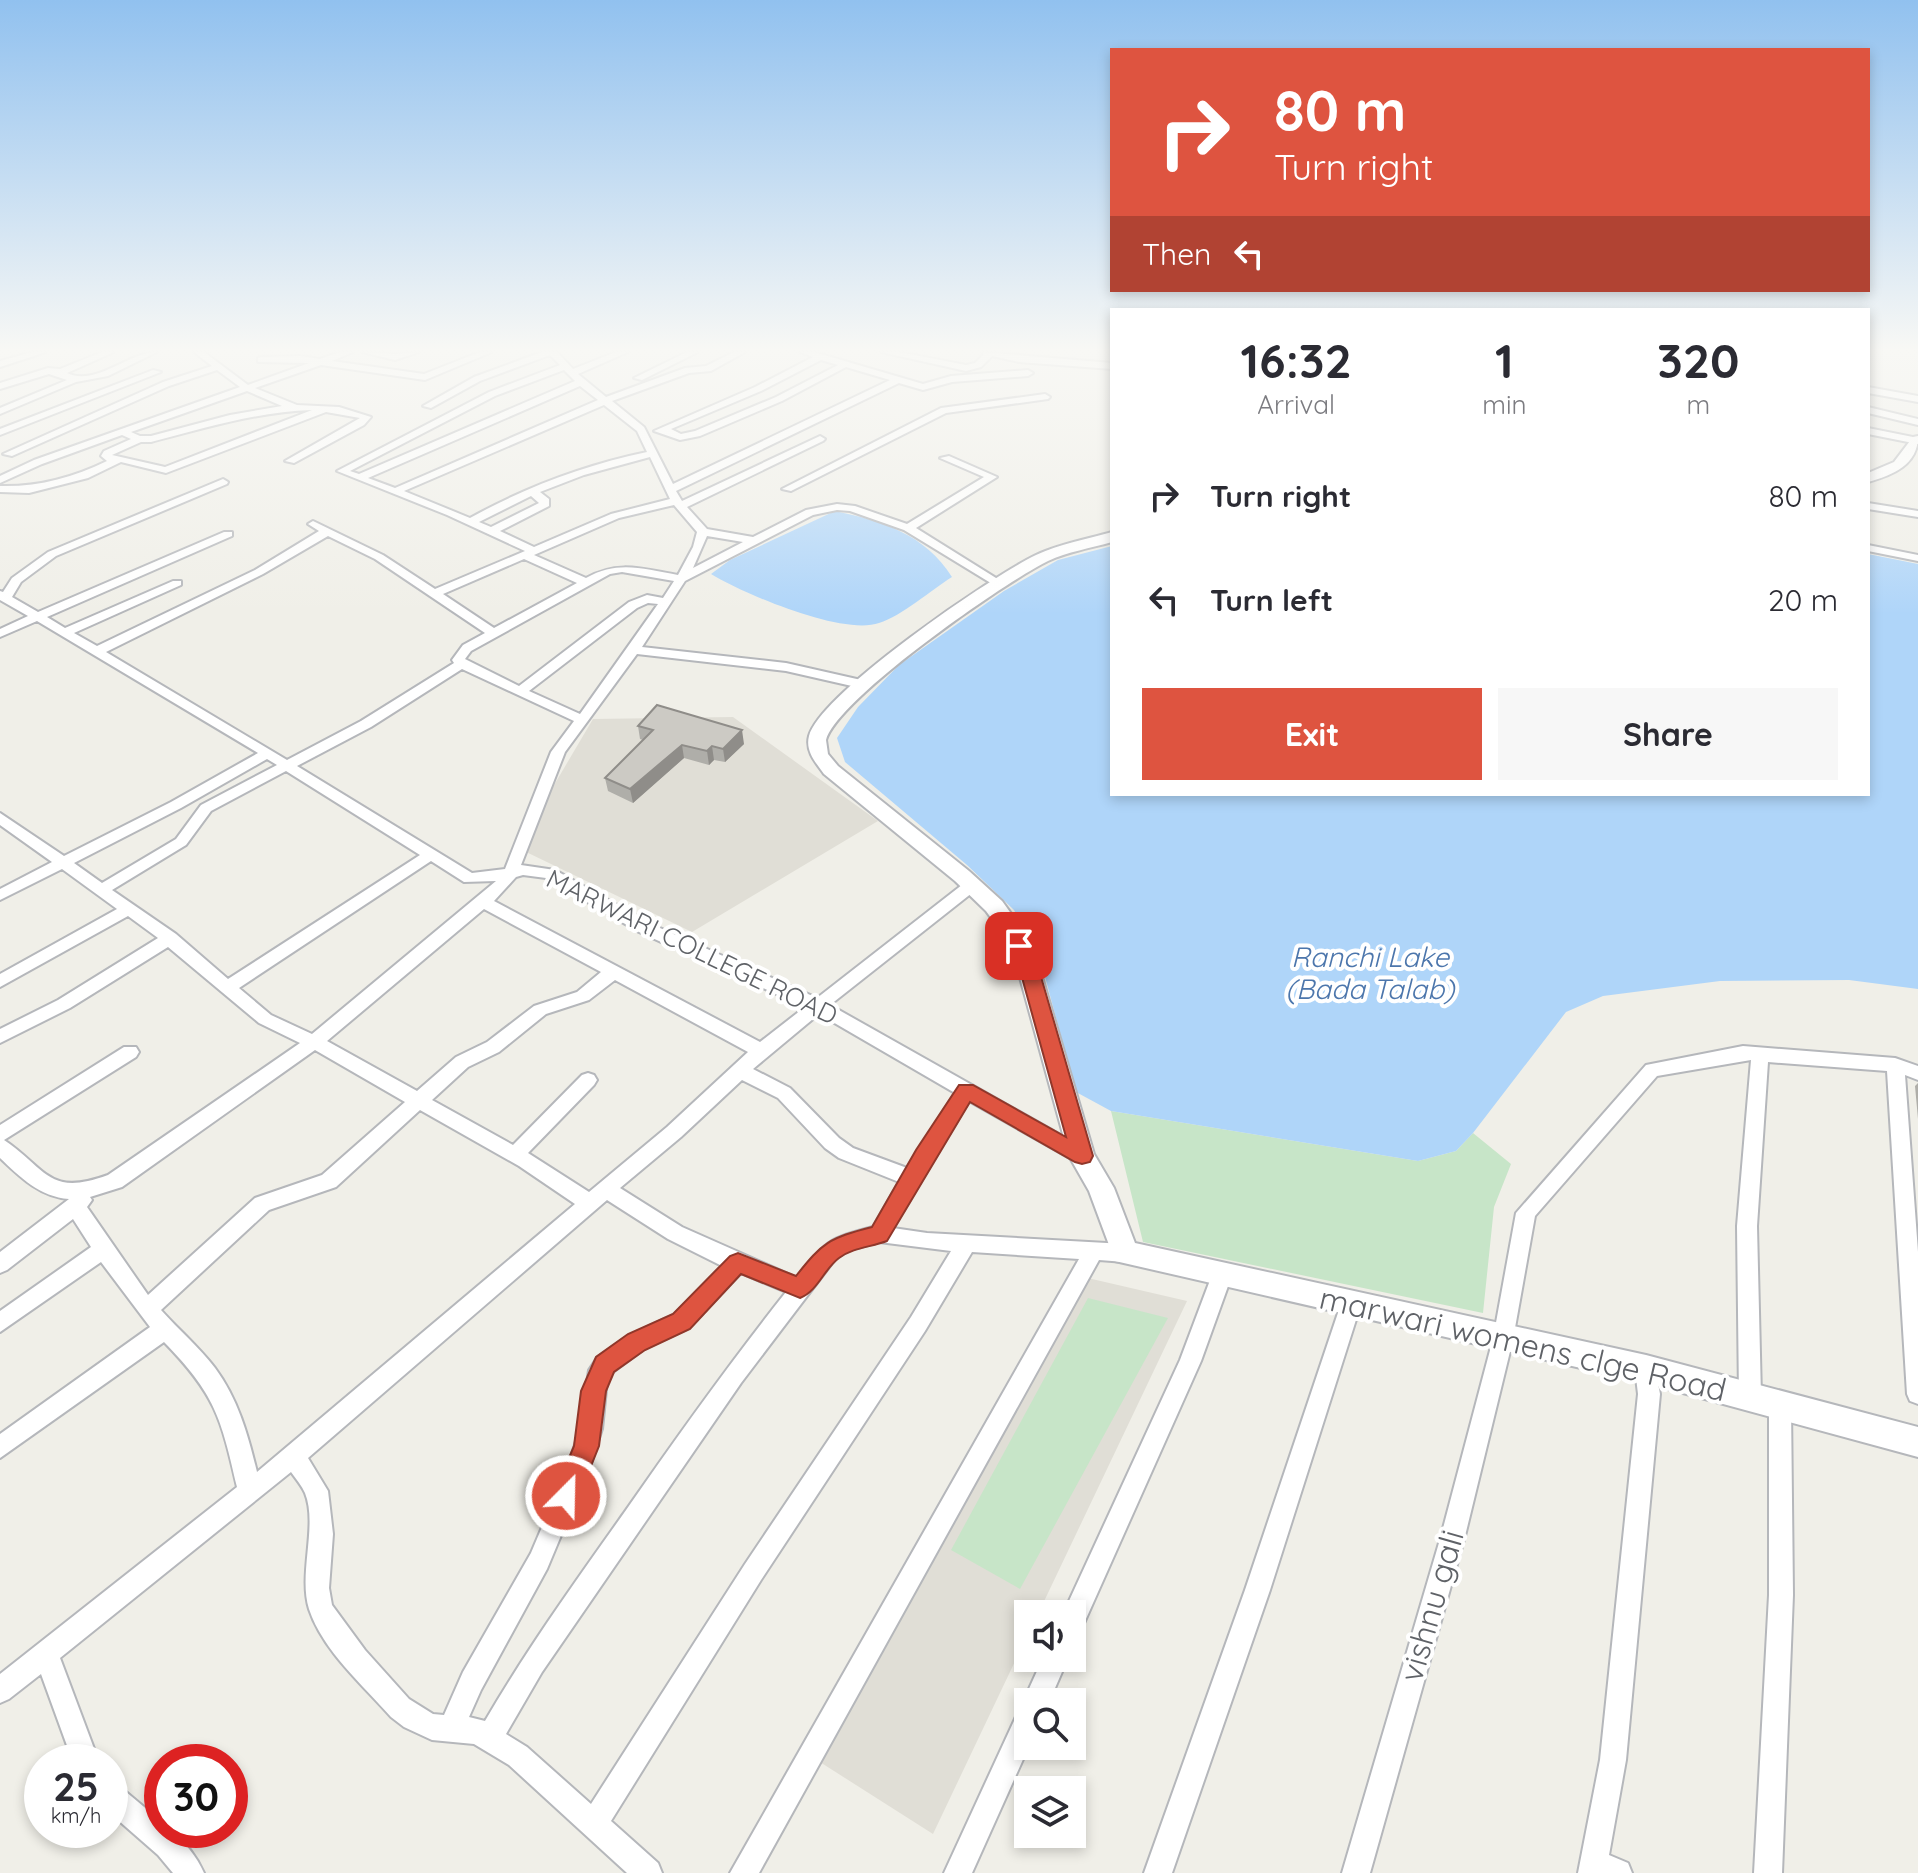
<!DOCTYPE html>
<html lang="en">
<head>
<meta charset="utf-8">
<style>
	:root { --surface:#fff; --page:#f7f7f7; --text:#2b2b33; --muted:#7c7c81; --accent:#de5440 }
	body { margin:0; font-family:Quicksand,sans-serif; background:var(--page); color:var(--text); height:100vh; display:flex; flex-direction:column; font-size:30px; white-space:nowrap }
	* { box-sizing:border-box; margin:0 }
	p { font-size:26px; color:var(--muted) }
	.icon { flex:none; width:44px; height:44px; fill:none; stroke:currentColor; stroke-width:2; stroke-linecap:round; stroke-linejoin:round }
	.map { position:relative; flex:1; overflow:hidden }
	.sheet { position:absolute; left:1110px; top:308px; width:760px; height:488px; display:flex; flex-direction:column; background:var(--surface); border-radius:0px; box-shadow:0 4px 12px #0003 }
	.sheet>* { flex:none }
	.banner { position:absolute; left:1110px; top:48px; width:760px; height:244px; border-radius:0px; box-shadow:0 4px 12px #0003; background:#de5440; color:#fff; overflow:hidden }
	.tools { position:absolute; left:1014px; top:1600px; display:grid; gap:16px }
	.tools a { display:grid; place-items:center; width:72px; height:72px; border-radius:0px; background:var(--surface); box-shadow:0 4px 12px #0003; font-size:40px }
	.speed { position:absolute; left:24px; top:1744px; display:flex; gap:16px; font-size:40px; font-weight:700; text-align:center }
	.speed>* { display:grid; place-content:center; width:104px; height:104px; border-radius:50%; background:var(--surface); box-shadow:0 4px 12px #0003; line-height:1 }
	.speed small { font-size:20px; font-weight:400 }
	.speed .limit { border:12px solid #d22; background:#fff; color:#111 }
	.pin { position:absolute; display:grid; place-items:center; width:68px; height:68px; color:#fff; margin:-34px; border-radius:16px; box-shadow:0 4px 12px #0006 }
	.me { position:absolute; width:88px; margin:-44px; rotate:23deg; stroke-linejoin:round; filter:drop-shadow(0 0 6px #0008) }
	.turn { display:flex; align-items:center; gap:28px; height:168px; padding:0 32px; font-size:36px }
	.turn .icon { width:104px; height:104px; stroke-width:2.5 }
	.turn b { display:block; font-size:56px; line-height:68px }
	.then { display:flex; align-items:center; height:76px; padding:0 32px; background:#0003; gap:16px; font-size:30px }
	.eta { display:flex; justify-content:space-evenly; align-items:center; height:136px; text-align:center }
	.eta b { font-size:48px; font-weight:700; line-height:56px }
	.cta { display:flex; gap:16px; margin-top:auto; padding:16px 32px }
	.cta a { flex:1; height:92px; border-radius:0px; background:var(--accent); color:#fff; font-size:32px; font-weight:700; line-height:92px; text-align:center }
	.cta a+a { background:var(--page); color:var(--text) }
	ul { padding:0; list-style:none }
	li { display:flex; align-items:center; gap:24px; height:104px; padding:0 32px }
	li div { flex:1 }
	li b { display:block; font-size:30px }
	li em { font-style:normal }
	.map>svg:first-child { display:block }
	.education { fill:#e0ded6 }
	.green { fill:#c7e5c8 }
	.water { fill:#afd5f9 }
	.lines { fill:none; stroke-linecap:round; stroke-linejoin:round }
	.minor-casing { stroke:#b5b7bb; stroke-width:4 }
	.tertiary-casing { stroke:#b5b7bb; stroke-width:4 }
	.minor { fill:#fff; fill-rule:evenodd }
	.tertiary { fill:#fff; fill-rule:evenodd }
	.wall { fill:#afaea9 }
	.shaded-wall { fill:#8f8d89 }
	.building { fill:#cccac4; stroke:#8f8d89; stroke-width:2 }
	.route { fill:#de5440; stroke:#90372a; stroke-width:2 }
	.labels { text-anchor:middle; stroke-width:8; stroke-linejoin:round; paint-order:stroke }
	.street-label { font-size:26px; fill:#5f6267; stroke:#fff }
	.water-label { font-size:28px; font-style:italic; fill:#4c76ac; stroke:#fff }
	.near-street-label { font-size:32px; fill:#5f6267; stroke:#fff }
</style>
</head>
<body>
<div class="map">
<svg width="1918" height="1873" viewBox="0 0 1918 1873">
	<rect width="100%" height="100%" fill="#f0efe8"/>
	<!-- education -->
	<path class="education" d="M 733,717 L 878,821 L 692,932 L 522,850 L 524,836 L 593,719 Z
		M 1079,1276 L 1187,1301 L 1038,1614 L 1028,1614 L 1028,1634 L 933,1834 L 812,1757 Z"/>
	<!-- green -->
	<path class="green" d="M 1111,1111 L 1418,1161 L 1456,1151 L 1473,1133 L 1511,1164 L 1494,1207 L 1483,1313 L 1143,1242 Z
		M 1088,1298 L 1168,1318 L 1020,1589 L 951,1550 Z"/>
	<!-- water -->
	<path class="water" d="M 835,511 C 882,521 925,534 952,577 C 931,590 902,616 879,623 C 843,636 744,594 711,574 L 730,560 Z
		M 1112,546 L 1112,794 L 1868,794 L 1868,554 L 1918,564 L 1918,989 L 1849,980 L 1720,981 L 1603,996 L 1566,1012 L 1473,1133 L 1456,1151 L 1418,1161 L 1111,1111 L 1076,1092 L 1041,962 L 1014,910 L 967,865 L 845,762 L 837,738 L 858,707 L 899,665 L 1004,591 L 1058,560 Z"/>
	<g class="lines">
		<!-- minor casing -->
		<g class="minor-casing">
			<path id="minor" d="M 32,352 L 46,352 L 0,367 L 0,361 Z
				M 102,352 L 114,352 L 67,373 C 96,387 128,352 157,352 L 108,376 L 76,382 L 0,414 L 0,408 L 67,380 L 49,374 L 0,389 L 0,383 L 48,368 L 60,369 Z
				M 194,352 L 204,352 L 248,385 L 309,363 L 258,362 L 258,358 L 261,357 L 300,356 L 320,359 L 340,352 L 353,352 L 332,361 L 424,374 L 480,352 L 492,352 L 425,380 L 321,365 L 255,388 L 297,405 L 339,407 L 371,417 L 364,425 L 294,463 L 285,461 L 360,418 L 326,412 L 166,473 L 121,462 L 88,478 L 29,493 L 0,492 L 0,486 C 38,487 72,478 107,461 L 101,456 L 104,451 L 131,439 L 122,435 L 42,464 L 0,483 L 0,476 L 34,460 L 240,387 L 217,370 L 169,386 L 12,456 L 3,454 L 163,382 L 212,366 ZM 247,391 L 282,406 L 230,415 L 151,436 L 140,436 L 131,432 ZM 312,410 L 165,467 L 112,455 L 141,442 L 151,442 C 205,428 256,412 312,410 Z
				M 362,352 L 395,354 L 419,352 L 395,360 Z
				M 542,352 L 557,352 L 573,369 L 616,352 L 628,352 L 578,374 L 606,397 L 685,368 L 706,366 L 734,352 L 745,352 L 711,371 L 689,373 L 612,401 L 644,427 L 673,484 L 890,380 L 846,367 L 782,401 L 700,436 L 680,440 L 654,431 L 755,387 L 813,357 L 800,352 L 814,352 L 923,384 L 951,376 L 1028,370 L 1033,373 L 1028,376 L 952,382 L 923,390 L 899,383 L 676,491 L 682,501 L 820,436 L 825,439 L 823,441 L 687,507 L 707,529 L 753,537 L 806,510 L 837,504 L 855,506 L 907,524 L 984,477 L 940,458 L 949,456 L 997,477 L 916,528 L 1004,583 L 994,585 L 904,530 L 850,511 L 837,510 L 813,515 L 685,581 L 642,647 L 786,663 L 870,682 L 871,685 L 865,689 L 786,671 L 637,654 L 565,752 L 521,865 L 555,870 L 651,924 L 817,998 L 967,881 L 977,881 L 980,885 L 977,889 L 830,1005 L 1089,1151 L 1091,1156 L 1089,1161 L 1082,1164 L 1075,1161 L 969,1101 L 893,1228 L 927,1233 L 1125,1244 L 1132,1247 L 1135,1253 L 1132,1259 L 1125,1262 L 1099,1260 L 759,1873 L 730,1873 L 1079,1259 L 972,1252 L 925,1331 L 761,1580 L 611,1821 L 658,1863 L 662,1873 L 627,1873 L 509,1765 L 474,1744 L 432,1740 L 404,1727 L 391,1717 C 363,1685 323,1651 309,1609 C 298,1574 318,1525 305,1493 C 302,1486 296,1479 291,1472 L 60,1658 L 99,1762 L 73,1762 L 41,1674 L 9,1699 L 0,1703 L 0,1674 L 237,1487 C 221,1417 215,1394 164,1342 L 0,1458 L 0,1434 L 150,1327 L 101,1262 L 0,1332 L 0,1311 L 91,1247 L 73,1219 L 7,1270 L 0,1273 L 0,1252 L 69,1199 C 40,1197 20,1177 0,1158 L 0,1125 L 124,1047 L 136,1047 L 139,1052 L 136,1057 L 4,1140 C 47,1169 48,1197 108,1175 L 300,1043 L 259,1023 L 168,947 L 70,1008 L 0,1043 L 0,1029 L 58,1000 L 158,938 L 128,916 L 0,987 L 0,974 L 117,909 L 62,869 L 0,900 L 0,889 L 52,862 L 0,825 L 0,813 L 64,856 L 171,802 L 258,753 L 37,621 L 0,637 L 0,629 L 28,616 L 0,600 L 0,591 L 3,592 L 12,578 L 48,552 L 223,479 L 228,482 L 227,484 L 56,556 L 21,582 L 12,597 L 38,612 L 224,532 L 232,532 L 232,536 L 47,617 L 65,628 L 173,581 L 181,581 L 181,585 L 74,633 L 97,646 L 255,570 L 319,531 L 308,524 L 313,521 L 383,555 L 435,589 L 525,551 L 447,515 L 337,471 L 489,392 L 560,365 L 550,355 L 480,381 L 431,408 L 423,406 L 474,377 ZM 821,360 L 838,365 L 776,397 L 695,431 L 681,434 L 671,429 L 761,391 ZM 564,370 L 575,381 L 359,474 L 350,471 L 495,396 ZM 580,386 L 598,400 L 395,488 L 368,478 ZM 604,405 L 637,431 L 647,452 C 585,465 526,487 470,518 L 404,491 ZM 650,457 L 670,499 L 611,514 L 534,547 L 500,531 L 549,506 L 549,499 L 540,492 L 584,475 ZM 531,496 L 539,503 L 491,527 L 479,522 ZM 674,505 L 697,532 L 693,547 L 678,575 C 642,569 619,560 586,578 L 534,555 L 619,518 ZM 328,536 L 375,559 L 485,633 L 463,645 L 452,660 L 454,663 L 361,721 L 287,760 L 106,652 L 263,574 ZM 707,536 L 743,542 L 693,568 ZM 524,559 L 577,583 L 494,628 L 443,594 ZM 622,572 L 674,581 L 663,598 L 647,595 L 629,602 L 519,686 L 465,659 L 471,651 L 610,574 ZM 648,603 L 658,604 L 580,714 L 529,691 L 637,608 ZM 462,669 L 574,721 L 551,752 L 505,869 L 472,873 L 297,766 L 371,727 ZM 267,759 L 277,765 L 201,805 L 176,839 L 102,883 L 74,863 L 181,808 ZM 286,771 L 420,855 L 228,979 L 176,934 L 112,890 L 186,845 L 211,811 ZM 431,861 L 464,882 L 496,881 L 312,1034 L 271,1015 L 239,988 ZM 523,875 L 546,878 L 639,932 L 805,1007 L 760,1042 L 494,901 L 516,877 ZM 484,909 L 601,972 L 577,992 L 534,1006 L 487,1042 L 456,1057 L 417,1091 L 327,1041 ZM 615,980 L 748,1052 L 667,1127 L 589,1192 L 528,1153 L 594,1085 L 597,1080 L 594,1075 L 588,1073 L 582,1075 L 513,1145 L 432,1100 L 468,1067 L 499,1052 L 546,1014 L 589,1000 ZM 819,1014 L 955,1093 L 907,1168 L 853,1148 L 839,1138 L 790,1088 L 753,1069 ZM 315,1050 L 405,1102 L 322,1175 L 255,1198 L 148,1295 L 87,1207 L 92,1200 L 90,1197 L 122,1187 ZM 742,1080 L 778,1098 L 825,1148 L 839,1158 L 899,1182 L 873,1227 C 827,1239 826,1241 797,1278 L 682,1227 L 620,1188 L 681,1137 ZM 420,1110 L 519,1166 L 575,1204 L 257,1472 C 248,1435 238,1399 215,1368 C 199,1347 178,1329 161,1310 L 269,1210 L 336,1187 ZM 607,1200 L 668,1239 L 722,1266 L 675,1314 L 630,1335 L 597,1358 L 589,1370 L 580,1429 L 568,1466 L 531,1553 L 463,1672 L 444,1715 L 433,1714 L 409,1699 L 365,1650 L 332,1605 L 329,1588 L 333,1534 L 328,1491 L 308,1458 ZM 879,1242 L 951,1251 L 911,1317 L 745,1564 L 591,1804 L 527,1747 L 506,1734 L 542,1672 L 741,1383 L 836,1258 L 849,1250 ZM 741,1273 L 786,1292 C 729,1364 676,1438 624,1513 C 575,1582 527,1649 485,1721 L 469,1717 L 481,1690 L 547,1569 L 590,1466 L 602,1429 L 607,1380 L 613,1372 L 644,1349 L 689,1328 Z
				M 687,352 L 698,352 L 642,380 L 634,378 Z
				M 881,352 L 899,352 L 966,365 L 975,363 L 984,354 L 982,352 L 1112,363 L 1112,369 L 1019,362 L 992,356 L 981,367 L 966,371 Z
				M 153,370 L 161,372 L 0,435 L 0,429 Z
				M 1868,387 L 1918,396 L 1918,402 L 1868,393 Z
				M 1045,394 L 1050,397 L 1048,399 L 946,413 L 791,491 L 782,489 L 941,408 Z
				M 1868,407 L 1918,419 L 1918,425 L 1868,413 Z
				M 1868,428 L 1918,438 L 1918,444 L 1868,434 Z
				M 1868,503 L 1918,511 L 1918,517 L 1868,509 Z
				M 1868,545 L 1918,555 L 1918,561 L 1868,551 Z
				M 1743,1046 L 1895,1058 L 1918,1066 L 1918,1080 L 1905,1075 L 1918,1252 L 1918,1404 L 1910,1401 L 1907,1394 L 1887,1071 L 1768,1062 L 1757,1226 L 1761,1397 L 1758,1404 L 1750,1407 L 1742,1404 L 1739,1397 L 1737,1226 L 1751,1060 L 1657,1076 L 1535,1216 L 1513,1339 L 1465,1536 L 1370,1873 L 1342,1873 L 1441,1536 L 1493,1339 L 1516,1213 L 1646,1065 Z
				M 1222,1266 L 1229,1269 L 1232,1275 L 1201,1361 L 1081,1630 L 1072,1633 L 1072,1614 L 1063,1614 L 1180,1360 L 1212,1275 L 1215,1269 Z
				M 1351,1295 L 1358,1298 L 1361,1304 L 1270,1590 L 1172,1873 L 1144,1873 L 1245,1590 L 1341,1304 L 1344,1298 Z
				M 1646,1359 L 1654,1362 L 1660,1394 L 1626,1760 L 1609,1855 L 1628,1863 L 1632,1873 L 1578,1873 L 1600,1760 L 1638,1394 L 1635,1369 L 1638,1362 Z
				M 1780,1395 L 1788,1398 L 1791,1405 L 1793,1595 L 1782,1873 L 1754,1873 L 1769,1595 L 1769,1405 L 1772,1398 Z
				M 1043,1658 L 1068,1658 L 1049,1702 L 1028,1702 L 1029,1746 L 972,1873 L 944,1873 L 1019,1710 L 1025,1707 L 1023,1702 Z
				M 110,1782 L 119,1786 L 162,1822 L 162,1830 L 171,1830 C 184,1841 197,1857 204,1873 L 173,1873 L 158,1855 L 110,1813 Z"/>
		</g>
		<!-- tertiary casing -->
		<g class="tertiary-casing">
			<path id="tertiary" d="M 1918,436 C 1918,465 1893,475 1868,482 L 1868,473 L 1894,462 L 1913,437 Z
				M 1112,532 L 1112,542 C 1091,548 1067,552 1048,561 C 1005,582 838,698 826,740 L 828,754 L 838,766 L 969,871 L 1002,901 L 1020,926 L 1038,963 L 1094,1154 L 1114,1188 L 1135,1243 L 1646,1355 L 1918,1427 L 1918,1457 L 1646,1383 L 1115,1261 L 1089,1191 L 1069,1156 L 1016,963 L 1002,933 L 986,911 L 955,881 L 824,774 C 816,763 805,751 809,736 C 821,693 992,576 1036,555 C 1059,544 1088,539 1112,532 Z"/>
		</g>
		<!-- minor -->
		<use href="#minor" class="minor"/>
		<!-- tertiary -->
		<use href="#tertiary" class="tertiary"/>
	</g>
	<!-- wall -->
	<path class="wall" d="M 638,726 L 744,744 L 725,762 L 714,760 L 709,765 L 684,758 L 633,803 L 608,791 L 605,778 L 643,740 L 640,739 Z
		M 1918,1083 L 1918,1119 L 1915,1086 Z"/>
	<!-- shaded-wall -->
	<path class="shaded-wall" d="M 742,730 L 744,744 L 725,762 L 723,749 Z
		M 682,745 L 684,758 L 633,803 L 630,789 Z
		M 712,746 L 714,760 L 709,765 L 707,751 Z"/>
	<!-- building -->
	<path class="building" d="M 657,705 L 742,730 L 723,749 L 712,746 L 707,751 L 682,745 L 630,789 L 605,778 L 653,730 L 638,726 Z"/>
	<!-- sky -->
	<linearGradient id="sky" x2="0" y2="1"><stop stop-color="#91c1ef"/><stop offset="0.57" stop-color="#f8f8f5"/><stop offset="1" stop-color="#f8f8f5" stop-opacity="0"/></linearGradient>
	<rect width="1918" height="614" fill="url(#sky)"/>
	<!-- route -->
	<path class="route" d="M 1019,939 L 1026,941 L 1037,963 L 1093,1156 L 1090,1162 L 1082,1164 L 1075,1162 L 970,1102 L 887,1241 C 871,1247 852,1248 839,1258 C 824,1269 818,1291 800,1298 L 741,1274 L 690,1329 L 645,1350 L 614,1372 L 606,1391 L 599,1446 L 575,1506 L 566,1509 L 557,1506 L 553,1496 L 574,1446 L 581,1391 L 596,1357 L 628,1334 L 673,1314 L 730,1256 L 738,1253 L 796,1276 C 823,1242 829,1238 872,1227 L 916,1150 L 959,1085 L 973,1085 L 1066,1137 L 1018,963 L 1010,946 Z"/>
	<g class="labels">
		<!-- street labels -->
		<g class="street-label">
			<text transform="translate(692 947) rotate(26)" y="9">MARWARI COLLEGE ROAD</text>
		</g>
		<!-- water labels -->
		<g class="water-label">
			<text x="1370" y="967">Ranchi Lake<tspan x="1370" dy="32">(Bada Talab)</tspan></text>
		</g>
		<!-- near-street labels -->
		<g class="near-street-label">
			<text transform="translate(1523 1344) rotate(13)" y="11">marwari womens clge Road</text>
			<text transform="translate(1432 1606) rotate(-74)" y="11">vishnu gali</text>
		</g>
	</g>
</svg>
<div class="tools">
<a><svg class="icon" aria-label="sound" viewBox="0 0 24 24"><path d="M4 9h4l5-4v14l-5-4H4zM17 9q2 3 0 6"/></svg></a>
<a><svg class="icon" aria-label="search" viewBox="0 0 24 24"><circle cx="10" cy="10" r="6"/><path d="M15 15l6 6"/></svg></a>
<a><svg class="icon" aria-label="layers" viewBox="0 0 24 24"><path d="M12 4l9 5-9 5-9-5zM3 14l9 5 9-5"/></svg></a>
</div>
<div class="speed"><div>25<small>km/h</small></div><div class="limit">30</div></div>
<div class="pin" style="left:1019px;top:946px;background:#d93025"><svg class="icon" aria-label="arrive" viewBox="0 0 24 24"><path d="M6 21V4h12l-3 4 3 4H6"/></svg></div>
<svg class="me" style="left:566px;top:1496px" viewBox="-20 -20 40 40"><circle r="17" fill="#de5440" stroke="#fff" stroke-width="3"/><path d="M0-11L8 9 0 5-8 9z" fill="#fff"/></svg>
<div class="banner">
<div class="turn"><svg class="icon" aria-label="right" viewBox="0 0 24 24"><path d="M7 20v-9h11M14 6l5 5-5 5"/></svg><div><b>80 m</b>Turn right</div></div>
<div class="then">Then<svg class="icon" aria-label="left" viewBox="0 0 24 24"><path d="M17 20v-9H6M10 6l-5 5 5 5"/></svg></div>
</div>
<section class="sheet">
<div class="eta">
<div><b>16:32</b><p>Arrival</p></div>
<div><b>1</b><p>min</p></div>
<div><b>320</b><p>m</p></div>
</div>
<ul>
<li><svg class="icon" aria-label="right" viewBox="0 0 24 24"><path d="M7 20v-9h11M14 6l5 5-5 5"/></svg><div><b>Turn right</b></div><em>80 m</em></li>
<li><svg class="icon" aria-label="left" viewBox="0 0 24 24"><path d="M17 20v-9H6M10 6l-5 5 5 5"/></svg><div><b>Turn left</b></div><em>20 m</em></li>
</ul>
<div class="cta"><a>Exit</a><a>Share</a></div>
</section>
</div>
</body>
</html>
